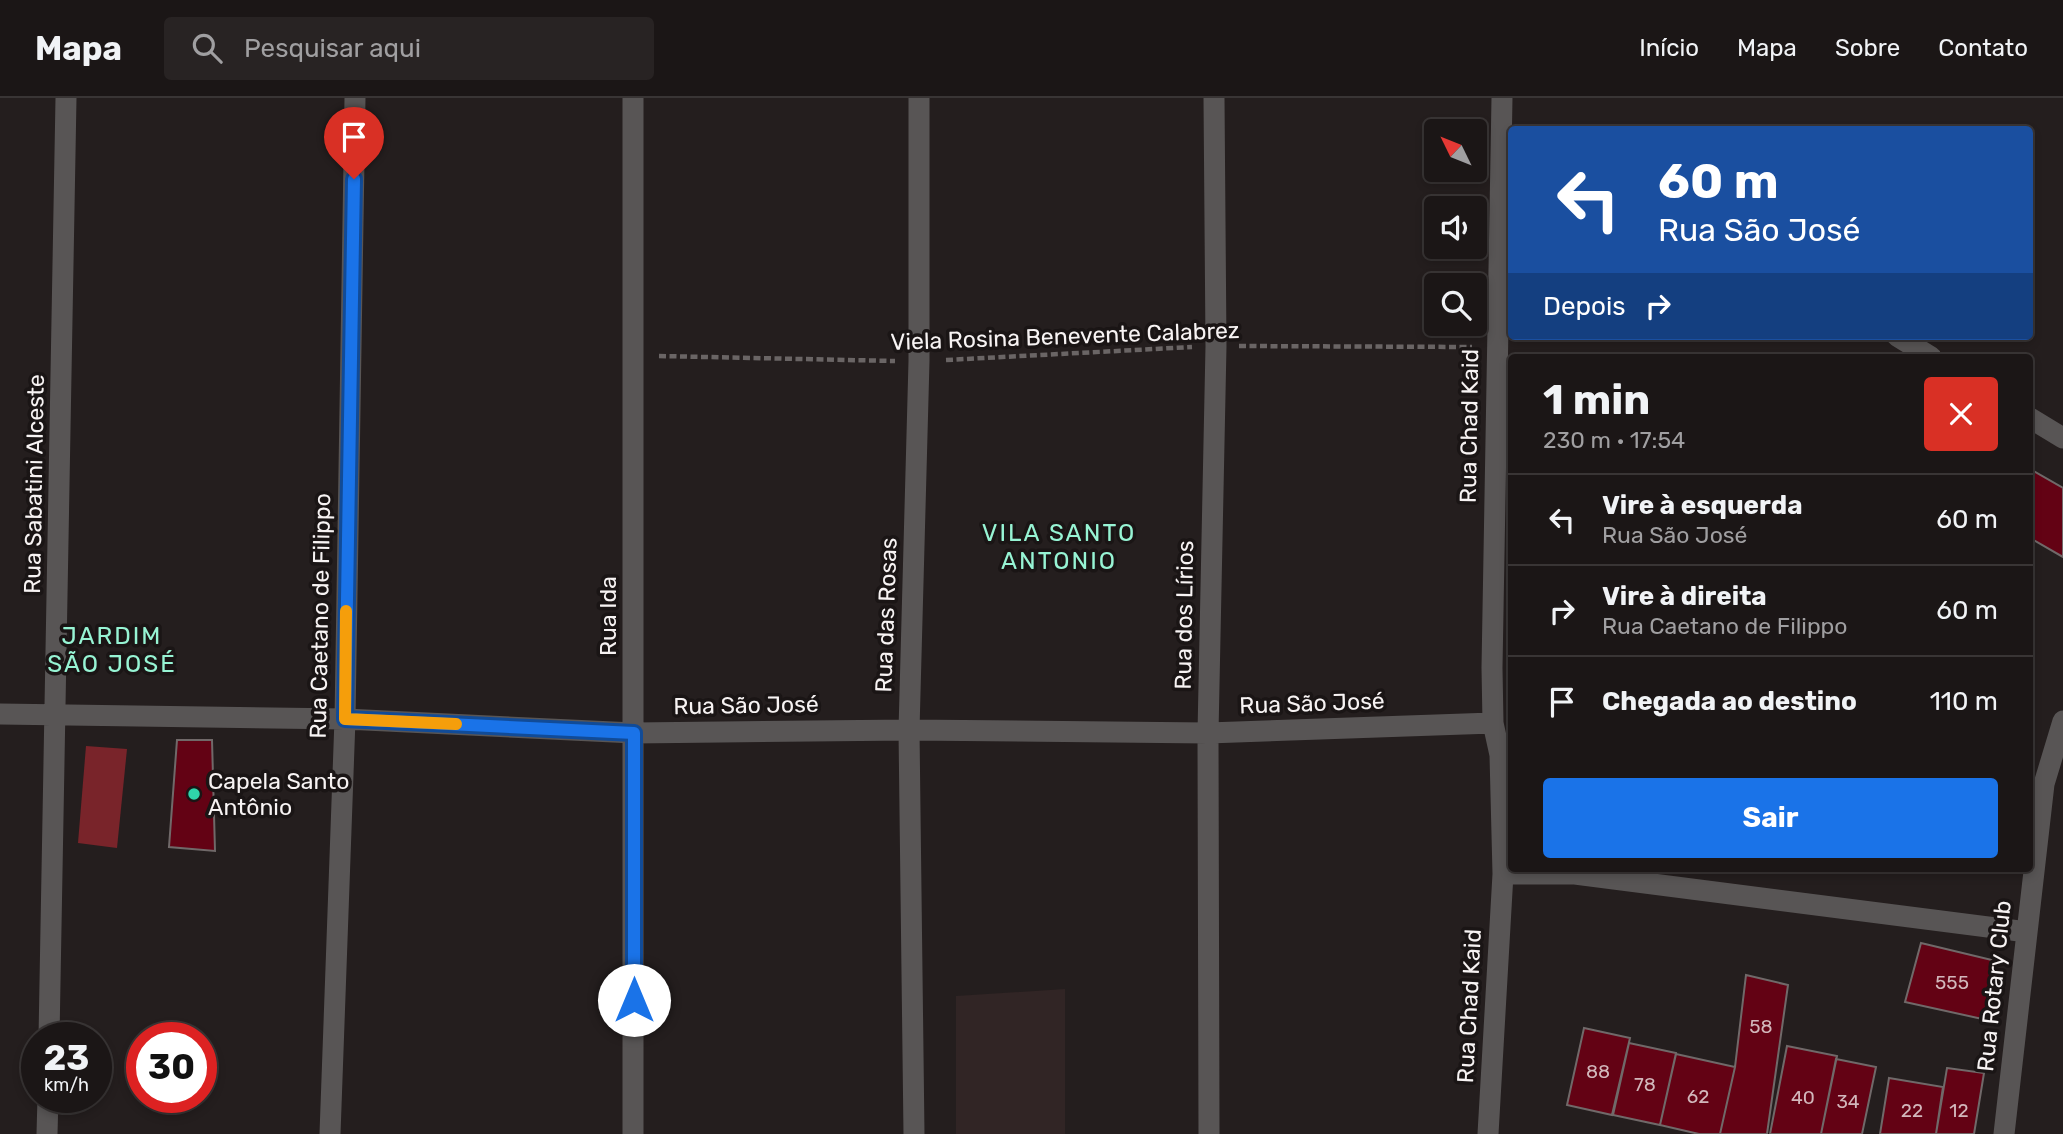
<!DOCTYPE html>
<html lang="pt">
<head>
<meta charset="utf-8">
<style>
	:root { --surface:#1b1616; --page:#282323; --text:#f1f3f6; --muted:#a09fa1; --line:#393535; --accent:#1a73e8 }
	body { margin:0; font-family:Rubik,sans-serif; background:var(--page); color:var(--text); height:100vh; display:flex; flex-direction:column; font-size:26px; white-space:nowrap }
	* { box-sizing:border-box; margin:0 }
	p { font-size:23px; color:var(--muted) }
	.icon { flex:none; width:38px; height:38px; fill:none; stroke:currentColor; stroke-width:2; stroke-linecap:round; stroke-linejoin:round }
	.map { position:relative; flex:1; overflow:hidden }
	.details { position:absolute; left:1508px; top:256px; width:525px; height:518px; display:flex; flex-direction:column; background:var(--surface); border-radius:7px; box-shadow:0 4px 10px #0003,0 0 0 2px var(--line) }
	.details>* { flex:none }
	.guide { position:absolute; left:1508px; top:28px; width:525px; height:214px; border-radius:7px; box-shadow:0 4px 10px #0003,0 0 0 2px var(--line); background:#1a4fa0; color:#fff; overflow:hidden }
	.needle { width:46px; rotate:313deg }
	.buttons { position:absolute; left:1424px; top:21px; display:grid; gap:14px }
	.buttons a { display:grid; place-items:center; width:63px; height:63px; border-radius:7px; background:var(--surface); box-shadow:0 4px 10px #0003,0 0 0 2px var(--line); font-size:35px }
	.speed { position:absolute; left:21px; top:924px; display:flex; gap:14px; font-size:35px; font-weight:700; text-align:center }
	.speed>* { display:grid; place-content:center; width:91px; height:91px; border-radius:50%; background:var(--surface); box-shadow:0 4px 10px #0003,0 0 0 2px var(--line); line-height:1 }
	.speed small { font-size:18px; font-weight:400 }
	.speed .limit { border:10px solid #d22; background:#fff; color:#111 }
	.pin { position:absolute; display:grid; place-items:center; width:60px; height:60px; color:#fff; margin:-72px -30px; border-radius:50% 50% 50% 0; rotate:-45deg; box-shadow:0 0 7px #0007 }
	.pin .icon { rotate:45deg }
	.me { position:absolute; width:77px; margin:-38px; rotate:0deg; stroke-linejoin:round; filter:drop-shadow(0 0 5px #0008) }
	.turn { display:flex; align-items:center; gap:24px; height:147px; padding:0 35px; font-size:32px }
	.turn .icon { width:91px; height:91px; stroke-width:2.5 }
	.turn b { display:block; font-size:49px; line-height:60px }
	.then { display:flex; align-items:center; height:66px; padding:0 35px; background:#0003; gap:14px; font-size:26px }
	.round { display:grid; place-items:center; flex:none; width:74px; height:74px; border-radius:7px; background:var(--page) }
	.head { display:flex; align-items:center; justify-content:space-between; height:119px; padding:0 35px }
	h1 { font-size:42px; font-weight:700; line-height:52px }
	.action { display:flex; gap:14px; margin-top:auto; padding:14px 35px }
	.action a { flex:1; height:80px; border-radius:7px; background:var(--accent); color:#fff; font-size:28px; font-weight:700; line-height:80px; text-align:center }
	ul { padding:0; list-style:none }
	li { display:flex; align-items:center; gap:21px; height:91px; padding:0 35px; border-top:2px solid var(--line) }
	li div { flex:1 }
	li b { display:block; font-size:26px }
	li em { font-style:normal }
	header { display:flex; align-items:center; gap:42px; box-sizing:border-box; height:98px; padding:0 35px; background:var(--surface); border-bottom:2px solid var(--line) }
	header strong { font-size:33px }
	nav { display:flex; gap:38px; margin-inline-start:auto; font-size:24px }
	.search { width:490px; height:63px; background:var(--page); display:flex; align-items:center; gap:18px; box-sizing:border-box; padding:0 24px; border-radius:7px; color:var(--muted); font-size:26px }
	.map>svg:first-child { display:block }
	.built { fill:#312525 }
	.green { fill:#79242a }
	.building { fill:#630214; stroke:#706969; stroke-width:2 }
	.lines { fill:none; stroke-linecap:round; stroke-linejoin:round }
	.path { stroke:#6a6565; stroke-width:4.5; stroke-dasharray:7 3.5; stroke-linecap:butt }
	.street { stroke:#585555; stroke-width:21 }
	.route-casing { stroke:#114b97; stroke-width:18 }
	.route { stroke:#1a73e8; stroke-width:12 }
	.slow { stroke:#f59e0b; stroke-width:12 }
	.poi-dot { fill:#2fd4aa; stroke:#1a1515; stroke-width:2.5 }
	.labels { text-anchor:middle; stroke-width:7; stroke-linejoin:round; paint-order:stroke }
	.number-label { font-size:19px; fill:#d2b7bb }
	.street-label { font-size:23px; fill:#f7f3f3; stroke:#1a1515 }
	.poi-label { font-size:23px; fill:#f7f3f3; stroke:#1a1515; text-anchor:start }
	.neighbourhood-label { font-size:24px; letter-spacing:2px; fill:#97f4d4; stroke:#1a1515 }
</style>
</head>
<body>
<header>
<strong>Mapa</strong>
<div class="search"><svg class="icon" aria-label="search" viewBox="0 0 24 24"><circle cx="10" cy="10" r="6"/><path d="M15 15l6 6"/></svg>Pesquisar aqui</div>
<nav><a>Início</a><a>Mapa</a><a>Sobre</a><a>Contato</a></nav>
</header>
<div class="map">
<svg width="2063" height="1036" viewBox="0 0 2063 1036">
	<rect width="100%" height="100%" fill="#241e1e"/>
	<!-- built -->
	<path class="built" d="M 1065,891 L 1065,1036 L 956,1036 L 956,898 Z"/>
	<!-- green -->
	<path class="green" d="M 86,648 L 127,651 L 117,750 L 78,745 Z"/>
	<!-- building -->
	<path class="building" d="M 2030,371 L 2063,390 L 2063,459 L 2030,440 Z
		M 177,642 L 212,642 L 215,753 L 169,749 Z
		M 1921,845 L 1996,863 L 1987,922 L 1905,904 Z
		M 1746,877 L 1788,887 L 1767,1036 L 1720,1036 L 1735,969 Z
		M 1584,930 L 1630,940 L 1612,1017 L 1567,1007 Z
		M 1629,945 L 1676,955 L 1660,1027 L 1613,1017 Z
		M 1787,948 L 1837,958 L 1821,1036 L 1770,1036 Z
		M 1676,956 L 1735,969 L 1720,1036 L 1699,1036 L 1660,1027 Z
		M 1836,961 L 1876,969 L 1862,1036 L 1821,1036 Z
		M 1947,970 L 1984,975 L 1974,1036 L 1936,1036 Z
		M 1889,980 L 1943,989 L 1936,1036 L 1880,1036 Z"/>
	<g class="lines">
		<!-- path -->
		<path class="path" d="M 1239,248 L 1472,249
			M 659,258 L 895,263
			M 946,262 L 1192,249"/>
		<!-- street -->
		<path class="street" d="M 633,0 L 633,1036
			M 1897,238 L 1931,259
			M 2030,320 L 2063,340
			M 0,616 L 345,621 L 634,635 L 909,632 L 1208,635 L 1493,625
			M 1503,776 L 1575,776 L 2027,834
			M 49,940 L 66,0
			M 47,1036 L 48,999
			M 330,1036 L 345,621 L 355,0
			M 914,1036 L 909,632 L 919,263 L 919,0
			M 1209,1036 L 1208,635 L 1216,248 L 1214,0
			M 1488,1036 L 1503,776 L 1500,657 L 1493,625 L 1492,570 L 1502,0
			M 2004,1036 L 2044,686 L 2063,623"/>
	</g>
	<g class="lines">
		<!-- route casing -->
		<g class="route-casing">
			<path id="route" d="M 354,81 L 345,621 L 634,635 L 634,902"/>
		</g>
		<!-- route -->
		<use href="#route" class="route"/>
		<!-- slow -->
		<path class="slow" d="M 346,513 L 345,621 L 456,626"/>
	</g>
	<!-- markers -->
	<circle class="poi-dot" cx="194" cy="696" r="7"/>
	<g class="labels">
		<!-- number labels -->
		<g class="number-label">
			<text x="1952" y="891">555</text>
			<text x="1761" y="935">58</text>
			<text x="1598" y="980">88</text>
			<text x="1645" y="993">78</text>
			<text x="1698" y="1005">62</text>
			<text x="1803" y="1006">40</text>
			<text x="1848" y="1010">34</text>
			<text x="1912" y="1019">22</text>
			<text x="1959" y="1019">12</text>
		</g>
		<!-- street labels -->
		<g class="street-label">
			<text transform="translate(1065 238) rotate(-2)" y="8">Viela Rosina Benevente Calabrez</text>
			<text transform="translate(1469 328) rotate(-89)" y="8">Rua Chad Kaid</text>
			<text transform="translate(34 386) rotate(-89)" y="8">Rua Sabatini Alceste</text>
			<text transform="translate(886 517) rotate(-88)" y="8">Rua das Rosas</text>
			<text transform="translate(1184 517) rotate(-89)" y="8">Rua dos Lírios</text>
			<text transform="translate(320 518) rotate(-89)" y="8">Rua Caetano de Filippo</text>
			<text transform="translate(608 518) rotate(-90)" y="8">Rua Ida</text>
			<text transform="translate(1312 605) rotate(-2)" y="8">Rua São José</text>
			<text transform="translate(746 607) rotate(-1)" y="8">Rua São José</text>
			<text transform="translate(1994 888) rotate(-84)" y="8">Rua Rotary Club</text>
			<text transform="translate(1469 908) rotate(-87)" y="8">Rua Chad Kaid</text>
		</g>
		<!-- poi labels -->
		<g class="poi-label">
			<text x="208" y="691">Capela Santo<tspan x="208" dy="26">Antônio</tspan></text>
		</g>
		<!-- neighbourhood labels -->
		<g class="neighbourhood-label">
			<text x="1059" y="443">VILA SANTO<tspan x="1059" dy="28">ANTONIO</tspan></text>
			<text x="112" y="546">JARDIM<tspan x="112" dy="28">SÃO JOSÉ</tspan></text>
		</g>
	</g>
</svg>
<div class="buttons">
<a><svg class="needle" viewBox="-14 -14 28 28"><path d="M0-13l5 13h-10z" fill="#e53935"/><path d="M0 13l5-13h-10z" fill="#a09fa1"/></svg></a>
<a><svg class="icon" aria-label="sound" viewBox="0 0 24 24"><path d="M4 9h4l5-4v14l-5-4H4zM17 9q2 3 0 6"/></svg></a>
<a><svg class="icon" aria-label="search" viewBox="0 0 24 24"><circle cx="10" cy="10" r="6"/><path d="M15 15l6 6"/></svg></a>
</div>
<div class="speed"><div>23<small>km/h</small></div><div class="limit">30</div></div>
<div class="pin" style="left:354px;top:81px;background:#d93025"><svg class="icon" aria-label="arrive" viewBox="0 0 24 24"><path d="M6 21V4h12l-3 4 3 4H6"/></svg></div>
<svg class="me" style="left:634px;top:902px" viewBox="-20 -20 40 40"><circle r="19" fill="#fff"/><path d="M0-13L10 11 0 6-10 11z" fill="#1a73e8"/></svg>
<div class="guide">
<div class="turn"><svg class="icon" aria-label="left" viewBox="0 0 24 24"><path d="M17 20v-9H6M10 6l-5 5 5 5"/></svg><div><b>60 m</b>Rua São José</div></div>
<div class="then">Depois<svg class="icon" aria-label="right" viewBox="0 0 24 24"><path d="M7 20v-9h11M14 6l5 5-5 5"/></svg></div>
</div>
<section class="details">
<div class="head"><div><h1>1 min</h1><p>230 m · 17:54</p></div><a class="round" style="background:#d93025;color:#fff"><svg class="icon" aria-label="close" viewBox="0 0 24 24"><path d="M6 6l12 12M18 6L6 18"/></svg></a></div>
<ul>
<li><svg class="icon" aria-label="left" viewBox="0 0 24 24"><path d="M17 20v-9H6M10 6l-5 5 5 5"/></svg><div><b>Vire à esquerda</b><p>Rua São José</p></div><em>60 m</em></li>
<li><svg class="icon" aria-label="right" viewBox="0 0 24 24"><path d="M7 20v-9h11M14 6l5 5-5 5"/></svg><div><b>Vire à direita</b><p>Rua Caetano de Filippo</p></div><em>60 m</em></li>
<li><svg class="icon" aria-label="arrive" viewBox="0 0 24 24"><path d="M6 21V4h12l-3 4 3 4H6"/></svg><div><b>Chegada ao destino</b></div><em>110 m</em></li>
</ul>
<div class="action"><a>Sair</a></div>
</section>
</div>
</body>
</html>
